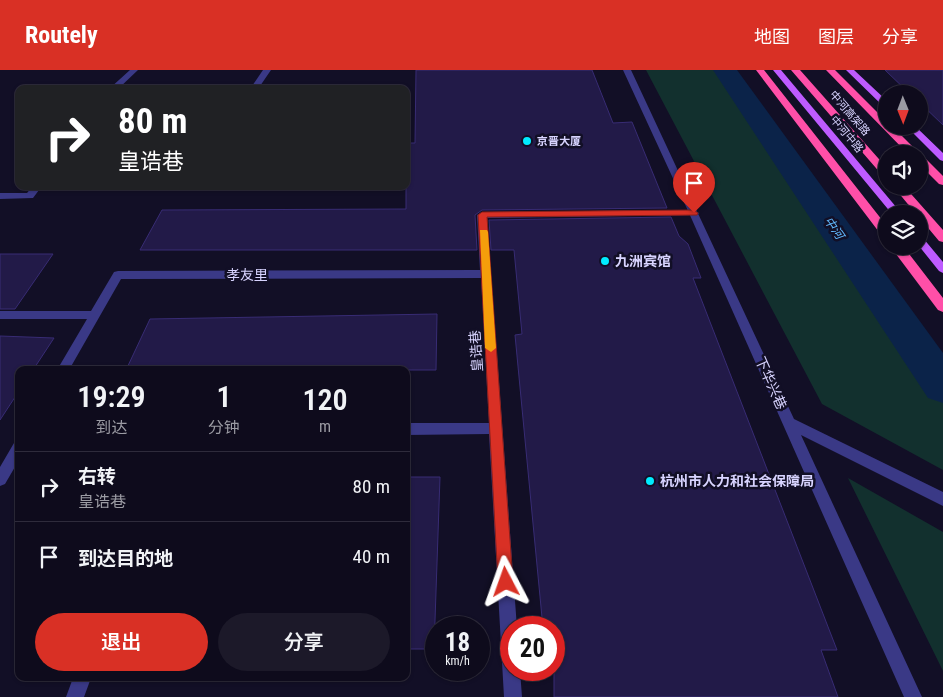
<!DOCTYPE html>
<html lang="zh">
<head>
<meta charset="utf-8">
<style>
	:root { --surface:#0e0b1c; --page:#1c1929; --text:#f1f3f6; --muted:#9b9ba3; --line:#2e2b3b; --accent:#d93025 }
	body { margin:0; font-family:"Roboto Condensed","Noto Sans SC",sans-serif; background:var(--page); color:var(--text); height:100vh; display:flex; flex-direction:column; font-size:19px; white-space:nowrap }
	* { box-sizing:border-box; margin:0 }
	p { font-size:16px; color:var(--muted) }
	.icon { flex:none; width:28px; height:28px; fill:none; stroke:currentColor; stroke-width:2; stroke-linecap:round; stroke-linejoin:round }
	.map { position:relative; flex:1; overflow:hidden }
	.sheet { position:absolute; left:15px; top:296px; width:395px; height:315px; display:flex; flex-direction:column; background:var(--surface); border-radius:10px; box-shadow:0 1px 4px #0004,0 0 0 1px var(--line) }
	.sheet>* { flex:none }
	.top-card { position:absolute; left:15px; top:15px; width:395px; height:105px; border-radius:10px; box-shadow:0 1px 4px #0004,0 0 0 1px var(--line); background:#202124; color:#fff; overflow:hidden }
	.needle { width:32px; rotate:179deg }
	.fabs { position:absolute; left:878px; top:15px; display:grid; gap:10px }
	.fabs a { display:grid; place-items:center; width:50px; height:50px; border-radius:50%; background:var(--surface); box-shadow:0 1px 4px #0004,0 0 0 1px var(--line); font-size:25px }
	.speed { position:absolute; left:425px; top:546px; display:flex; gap:10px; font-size:25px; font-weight:700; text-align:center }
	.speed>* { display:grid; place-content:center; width:65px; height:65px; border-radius:50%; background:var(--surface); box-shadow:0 1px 4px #0004,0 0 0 1px var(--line); line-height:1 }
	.speed small { font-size:12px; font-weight:400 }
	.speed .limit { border:8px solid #d22; background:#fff; color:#111 }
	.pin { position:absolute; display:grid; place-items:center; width:42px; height:42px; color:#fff; margin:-51px -21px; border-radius:50% 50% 50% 0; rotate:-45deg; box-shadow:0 0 5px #0007 }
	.pin .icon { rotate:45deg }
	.me { position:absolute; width:55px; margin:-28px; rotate:356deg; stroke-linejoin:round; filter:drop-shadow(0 0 4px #0008) }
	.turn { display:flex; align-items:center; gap:18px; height:105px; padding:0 20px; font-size:22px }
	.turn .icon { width:65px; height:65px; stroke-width:2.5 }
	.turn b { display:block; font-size:35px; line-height:42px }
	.eta { display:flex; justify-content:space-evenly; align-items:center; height:85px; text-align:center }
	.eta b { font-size:30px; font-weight:600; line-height:35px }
	.primary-button { display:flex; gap:10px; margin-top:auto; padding:10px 20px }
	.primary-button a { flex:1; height:58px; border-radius:30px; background:var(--accent); color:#fff; font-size:20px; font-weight:600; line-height:58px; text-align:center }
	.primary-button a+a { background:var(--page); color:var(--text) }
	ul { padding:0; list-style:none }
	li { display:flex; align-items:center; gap:15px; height:70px; padding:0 20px; border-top:1px solid var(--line) }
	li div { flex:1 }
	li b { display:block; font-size:19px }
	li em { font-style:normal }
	header { display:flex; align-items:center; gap:30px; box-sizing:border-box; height:70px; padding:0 25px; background:var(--accent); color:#fff }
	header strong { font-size:24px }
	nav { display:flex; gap:28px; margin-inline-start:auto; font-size:18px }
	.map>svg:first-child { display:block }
	.green { fill:#12302e }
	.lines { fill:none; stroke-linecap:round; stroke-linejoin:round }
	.canal { fill:#0b2349; fill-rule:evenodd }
	.building { fill:#221a48; stroke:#382c74 }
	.lane { fill:#3a3986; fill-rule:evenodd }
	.street { fill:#3a3986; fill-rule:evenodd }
	.primary { fill:#be5bff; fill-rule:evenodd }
	.highway { fill:#ff4fa8; fill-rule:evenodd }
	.route { fill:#d93025; stroke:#8d1f18 }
	.slow { fill:#f59e0b }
	.poi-dot { fill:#00ecff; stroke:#120f26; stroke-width:2 }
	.labels { text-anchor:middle; stroke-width:5; stroke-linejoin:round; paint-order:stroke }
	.far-street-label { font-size:11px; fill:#d8d4ff; stroke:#120f26 }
	.far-poi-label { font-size:11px; font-weight:bold; fill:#d8d4ff; stroke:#120f26; text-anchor:start }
	.far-water-label { font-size:12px; font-style:italic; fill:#62baff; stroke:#120f26 }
	.poi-label { font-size:14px; font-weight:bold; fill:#d8d4ff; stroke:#120f26; text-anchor:start }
	.street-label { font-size:14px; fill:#d8d4ff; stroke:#120f26 }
</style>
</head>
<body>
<header>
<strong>Routely</strong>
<nav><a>地图</a><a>图层</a><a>分享</a></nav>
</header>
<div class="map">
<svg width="943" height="627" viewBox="0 0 943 627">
	<rect width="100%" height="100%" fill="#120f26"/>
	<!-- green -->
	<path class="green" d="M 646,0 L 728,0 L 943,301 L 943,400 L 822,334 Z
		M 848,408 L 943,462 L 943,601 Z"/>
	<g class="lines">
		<!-- canal -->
		<path class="canal" d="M 713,0 L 737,0 L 943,283 L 943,333 L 928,328 Z"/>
	</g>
	<!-- building -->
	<path class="building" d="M 416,0 L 592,0 L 613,53 L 632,52 L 667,138 L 482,140 L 475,145 L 477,180 L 140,180 L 162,140 L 406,139 L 406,73 L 415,73 Z
		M 885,0 L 943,0 L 943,55 L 919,32 L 919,24 L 910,24 Z
		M 671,147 L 679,166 L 688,174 L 701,208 L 693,208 L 837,580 L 821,580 L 838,627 L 554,627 L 554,558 L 543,558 L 515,265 L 522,264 L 514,180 L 491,180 L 489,150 Z
		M 0,184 L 53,184 L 15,239 L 0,239 Z
		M 437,244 L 436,300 L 126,300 L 150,249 Z
		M 0,266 L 54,268 L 33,300 L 19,300 L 19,321 L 0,350 Z
		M 406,407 L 440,407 L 434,579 L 406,579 Z"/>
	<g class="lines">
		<!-- lane -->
		<path class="lane" d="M 130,0 L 138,0 L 118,19 L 109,19 Z
			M 263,0 L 271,0 L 258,19 L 250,19 Z
			M 33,116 L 42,116 L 33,128 L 0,129 L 0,123 L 27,123 Z
			M 694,140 L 699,143 L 697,145 L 487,148 L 517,558 L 511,558 L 511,600 L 520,600 L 522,627 L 504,627 L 489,364 L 406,365 L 406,353 L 489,353 L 481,208 L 121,209 L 69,300 L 57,300 L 87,249 L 0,249 L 0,241 L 91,241 L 114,202 L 118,201 L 480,200 L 477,145 L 482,142 Z
			M 19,371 L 19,390 L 5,414 L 0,416 L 0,397 L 14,373 Z
			M 73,608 L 91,608 L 84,627 L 66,627 Z"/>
		<!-- street -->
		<path class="street" d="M 623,0 L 631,0 L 794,349 L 943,422 L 943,436 L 801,365 L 922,627 L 904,627 L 689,143 Z"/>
		<!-- primary -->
		<path class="primary" d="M 773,0 L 781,0 L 902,144 L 892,144 Z
			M 846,0 L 854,0 L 886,30 L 886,36 L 883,36 Z
			M 906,56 L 915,56 L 943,83 L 943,91 L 940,90 Z
			M 919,167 L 923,168 L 943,192 L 943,203 L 939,201 L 919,176 Z"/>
		<!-- highway -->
		<path class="highway" d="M 756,0 L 764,0 L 886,155 L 886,167 L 882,166 Z
			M 791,0 L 800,0 L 886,97 L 886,106 L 882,105 Z
			M 826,0 L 835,0 L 886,51 L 886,56 L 892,56 L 918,82 L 919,84 L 919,85 L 908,84 Z
			M 919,85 L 923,86 L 943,106 L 943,115 L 939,114 L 919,94 Z
			M 893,116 L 904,116 L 943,160 L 943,172 L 939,171 L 919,147 L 919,144 L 916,144 Z
			M 890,176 L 903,176 L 943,228 L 943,242 L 938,240 Z"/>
	</g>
	<!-- route -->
	<path class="route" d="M 694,140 L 698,143 L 697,145 L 487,147 L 513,512 L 511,517 L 506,519 L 500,517 L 498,512 L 478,145 L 482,142 Z"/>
	<!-- slow -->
	<path class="slow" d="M 480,160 L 487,160 L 488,162 L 496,278 L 491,282 L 485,278 Z"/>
	<!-- markers -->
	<g class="poi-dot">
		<circle cx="527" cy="71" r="5"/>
		<circle cx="605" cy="191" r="5"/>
		<circle cx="650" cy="411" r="5"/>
	</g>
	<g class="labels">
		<!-- far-street labels -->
		<g class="far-street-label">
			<text transform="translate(850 43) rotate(49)" y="4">中河高架路</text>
			<text transform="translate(847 64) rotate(50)" y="4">中河中路</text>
		</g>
		<!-- far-poi labels -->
		<g class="far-poi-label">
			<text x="537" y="75">京晋大厦</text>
		</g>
		<!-- far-water labels -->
		<g class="far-water-label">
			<text transform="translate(834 158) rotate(55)" y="4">中河</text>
		</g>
		<!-- poi labels -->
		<g class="poi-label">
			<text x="615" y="196">九洲宾馆</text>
			<text x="660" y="416">杭州市人力和社会保障局</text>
		</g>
		<!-- street labels -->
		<g class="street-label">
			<text x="247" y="210">孝友里</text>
			<text transform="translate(476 281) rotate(-94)" y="5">皇诰巷</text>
			<text transform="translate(771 313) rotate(66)" y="5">下华兴巷</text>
		</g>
	</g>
</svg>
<div class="fabs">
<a><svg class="needle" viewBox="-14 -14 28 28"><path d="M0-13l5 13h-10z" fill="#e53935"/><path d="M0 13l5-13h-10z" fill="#9b9ba3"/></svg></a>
<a><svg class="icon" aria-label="sound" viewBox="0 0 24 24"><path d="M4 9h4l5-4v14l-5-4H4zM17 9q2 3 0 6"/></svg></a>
<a><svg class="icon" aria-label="layers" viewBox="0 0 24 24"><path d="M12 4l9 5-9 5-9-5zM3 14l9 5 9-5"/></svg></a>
</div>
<div class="speed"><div>18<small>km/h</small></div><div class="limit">20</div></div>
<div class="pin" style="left:694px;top:143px;background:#d93025"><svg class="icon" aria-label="arrive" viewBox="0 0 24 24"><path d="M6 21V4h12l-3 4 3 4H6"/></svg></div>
<svg class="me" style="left:506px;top:512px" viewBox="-20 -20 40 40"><path d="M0-17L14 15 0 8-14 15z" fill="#d93025" stroke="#fff" stroke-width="4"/></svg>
<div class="top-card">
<div class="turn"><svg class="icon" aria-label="right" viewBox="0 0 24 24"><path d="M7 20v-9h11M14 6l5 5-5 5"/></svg><div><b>80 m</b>皇诰巷</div></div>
</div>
<section class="sheet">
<div class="eta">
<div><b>19:29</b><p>到达</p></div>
<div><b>1</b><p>分钟</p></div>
<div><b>120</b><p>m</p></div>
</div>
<ul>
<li><svg class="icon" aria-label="right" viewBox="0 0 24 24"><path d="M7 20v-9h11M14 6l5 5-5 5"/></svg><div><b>右转</b><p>皇诰巷</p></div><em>80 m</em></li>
<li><svg class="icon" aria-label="arrive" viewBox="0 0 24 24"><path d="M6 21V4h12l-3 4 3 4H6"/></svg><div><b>到达目的地</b></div><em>40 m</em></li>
</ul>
<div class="primary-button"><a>退出</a><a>分享</a></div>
</section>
</div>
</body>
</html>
